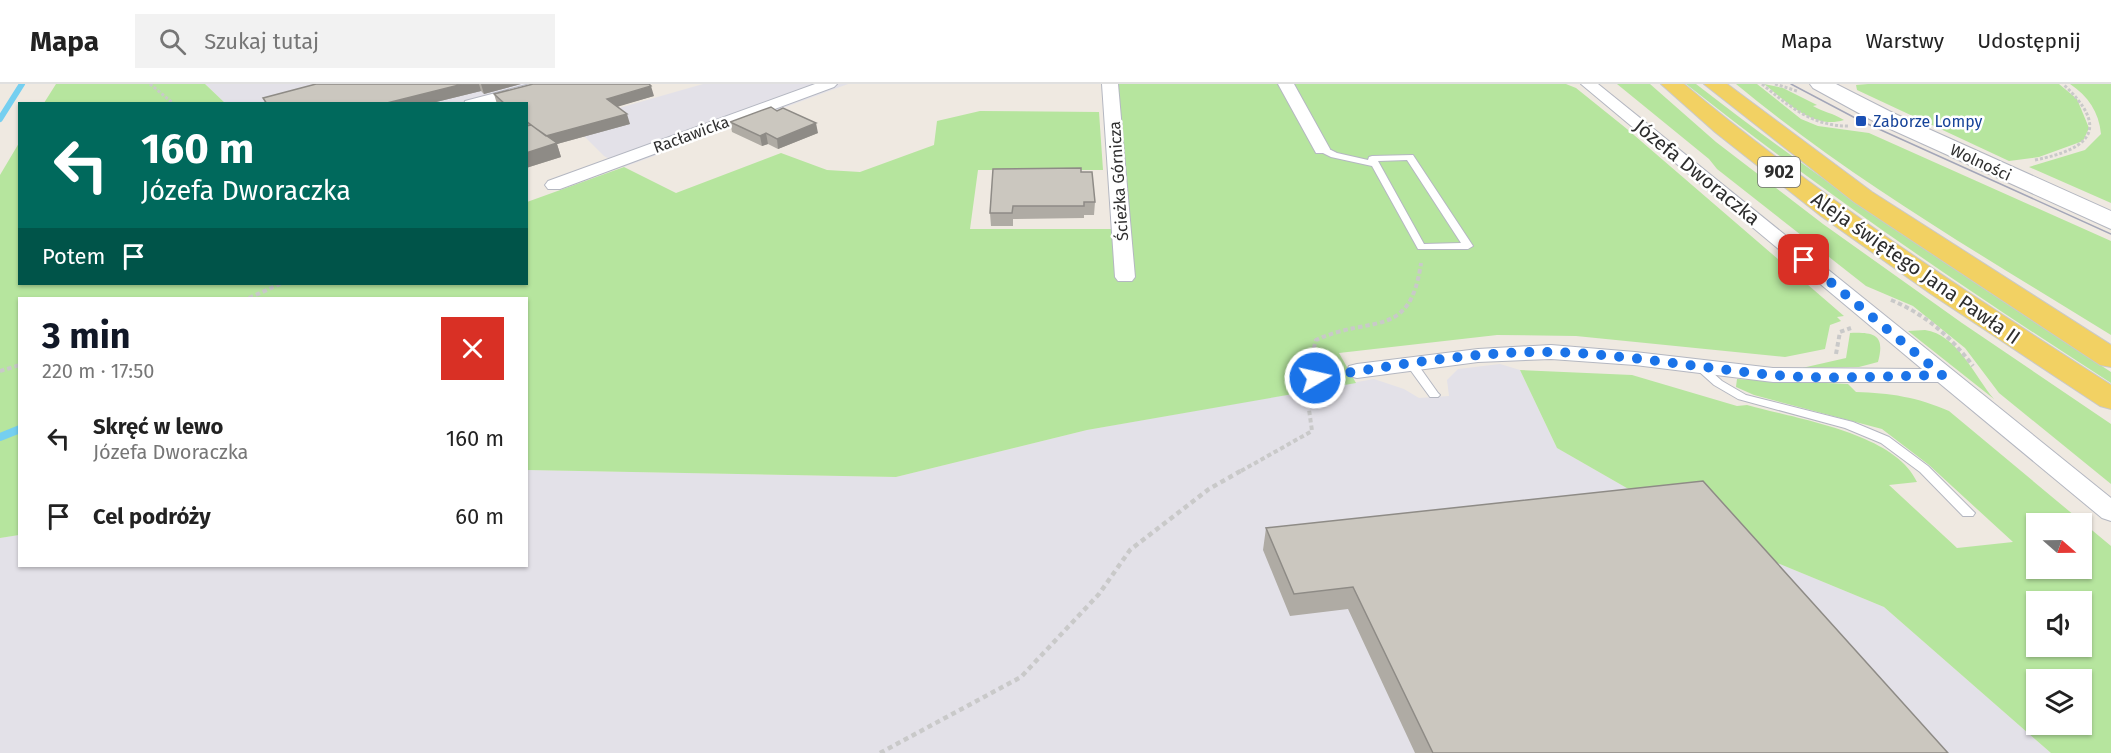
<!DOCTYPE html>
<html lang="pl">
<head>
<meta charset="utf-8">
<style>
	:root { --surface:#fff; --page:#f2f2f2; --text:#222; --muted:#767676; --line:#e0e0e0; --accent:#111827 }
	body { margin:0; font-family:"Fira Sans",sans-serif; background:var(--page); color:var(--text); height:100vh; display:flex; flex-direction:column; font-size:22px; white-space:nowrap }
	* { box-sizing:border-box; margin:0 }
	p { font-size:20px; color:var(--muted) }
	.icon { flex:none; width:33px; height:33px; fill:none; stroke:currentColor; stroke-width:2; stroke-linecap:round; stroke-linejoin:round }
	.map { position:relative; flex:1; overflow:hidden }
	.panel { position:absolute; left:18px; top:213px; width:510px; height:270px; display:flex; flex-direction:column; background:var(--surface); border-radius:0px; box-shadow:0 2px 4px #0004 }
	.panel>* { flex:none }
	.top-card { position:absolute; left:18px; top:18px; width:510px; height:183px; border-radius:0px; box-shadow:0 2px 4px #0004; background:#00695c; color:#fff; overflow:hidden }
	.needle { width:39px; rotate:110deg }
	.tools { position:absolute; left:2026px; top:429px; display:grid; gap:12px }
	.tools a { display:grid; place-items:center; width:66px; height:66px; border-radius:0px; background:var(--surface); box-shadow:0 2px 4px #0004; font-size:30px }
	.pin { position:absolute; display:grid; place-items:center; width:51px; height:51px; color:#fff; margin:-26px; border-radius:12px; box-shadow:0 3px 9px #0006 }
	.me { position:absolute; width:66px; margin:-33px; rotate:81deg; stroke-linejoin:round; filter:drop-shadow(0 0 4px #0008) }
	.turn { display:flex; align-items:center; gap:21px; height:126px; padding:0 24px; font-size:27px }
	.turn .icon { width:78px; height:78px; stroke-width:2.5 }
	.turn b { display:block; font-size:42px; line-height:51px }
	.then { display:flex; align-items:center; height:57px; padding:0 24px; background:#0003; gap:12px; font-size:22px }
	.round { display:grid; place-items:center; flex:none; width:63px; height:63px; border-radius:0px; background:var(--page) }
	.overview { display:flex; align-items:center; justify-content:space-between; height:102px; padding:0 24px }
	h1 { font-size:36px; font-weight:700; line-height:45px; color:var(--accent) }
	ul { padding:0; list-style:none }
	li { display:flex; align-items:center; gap:18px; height:78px; padding:0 24px }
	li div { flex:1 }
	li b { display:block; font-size:22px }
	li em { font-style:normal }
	header { display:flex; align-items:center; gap:36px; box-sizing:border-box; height:84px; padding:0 30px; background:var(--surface); border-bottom:2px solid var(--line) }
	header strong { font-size:28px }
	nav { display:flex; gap:33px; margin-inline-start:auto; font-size:21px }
	.search { width:420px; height:54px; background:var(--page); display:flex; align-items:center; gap:15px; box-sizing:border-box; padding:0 21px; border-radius:0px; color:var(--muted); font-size:22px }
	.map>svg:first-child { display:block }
	.industrial { fill:#e3e1e8 }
	.green { fill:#b6e59e; fill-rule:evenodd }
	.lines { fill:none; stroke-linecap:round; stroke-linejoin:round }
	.stream-far1 { stroke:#75cff0; stroke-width:6 }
	.stream { stroke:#75cff0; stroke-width:8 }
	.lane-casing { stroke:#b4b7c1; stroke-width:2 }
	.street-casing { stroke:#b4b7c1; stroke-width:2 }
	.secondary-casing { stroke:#b4b7c1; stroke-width:2 }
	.primary-casing { stroke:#c9c9c9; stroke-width:2 }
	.path-far2 { stroke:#c9c9c9; stroke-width:3; stroke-dasharray:3 2; stroke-linecap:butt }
	.path-far1 { stroke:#c9c9c9; stroke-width:4; stroke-dasharray:4.5 3; stroke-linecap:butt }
	.path { stroke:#c9c9c9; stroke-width:4.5; stroke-dasharray:5 4; stroke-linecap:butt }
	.lane { fill:#fff; fill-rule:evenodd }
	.street { fill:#fff; fill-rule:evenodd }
	.secondary { fill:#fff; fill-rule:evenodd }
	.primary { fill:#f2d163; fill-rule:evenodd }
	.tram { stroke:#a3a6b8; stroke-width:1.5 }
	.wall { fill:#afaba4 }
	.shaded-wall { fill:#8e8b86 }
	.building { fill:#cbc7bf; stroke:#8e8b86; stroke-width:1.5 }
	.route { stroke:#1a73e8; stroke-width:10; stroke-dasharray:0 18 }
	.transit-dot { fill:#1a4fb4; stroke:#fff; stroke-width:2 }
	.labels { text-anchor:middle; stroke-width:5; stroke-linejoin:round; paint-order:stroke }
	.far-transit-label { font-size:16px; fill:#164399; stroke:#fff; text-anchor:start }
	.far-street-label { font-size:16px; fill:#2e2e2e; stroke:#fff }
	.shield { fill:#fff; stroke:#6d6d6d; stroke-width:1.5 }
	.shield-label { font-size:18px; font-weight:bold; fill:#2e2e2e }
	.street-label { font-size:20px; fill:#2e2e2e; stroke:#fff }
</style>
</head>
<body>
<header>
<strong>Mapa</strong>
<div class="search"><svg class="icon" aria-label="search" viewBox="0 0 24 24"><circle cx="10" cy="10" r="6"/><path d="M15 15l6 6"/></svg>Szukaj tutaj</div>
<nav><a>Mapa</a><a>Warstwy</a><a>Udostępnij</a></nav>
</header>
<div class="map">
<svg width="2111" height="669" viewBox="0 0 2111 669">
	<rect width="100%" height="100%" fill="#efe9e1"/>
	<!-- industrial -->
	<path class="industrial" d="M 205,0 L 575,0 L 500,20 L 225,19 Z
		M 703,0 L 848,0 L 624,83 L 604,72 L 570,38 Z
		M 1500,280 L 1520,286 L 1557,364 L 1707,450 L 1884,523 L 2051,669 L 0,669 L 0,454 L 19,451 L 20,482 L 526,482 L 527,386 L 896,393 L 1087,346 L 1374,295 L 1404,305 L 1419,314 L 1449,312 L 1447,296 L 1458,285 Z"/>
	<!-- green -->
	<path class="green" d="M 56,0 L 205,0 L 225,19 L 44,19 Z
		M 1117,0 L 1566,0 L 1576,4 L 1627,45 L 1844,232 L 1837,233 L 1841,237 L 1830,241 L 1825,265 L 1785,273 L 1576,252 L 1497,251 L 1339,269 L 1356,299 L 1087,346 L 896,393 L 527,386 L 526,214 L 20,214 L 19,451 L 0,454 L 0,91 L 19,59 L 20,200 L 526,200 L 527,118 L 624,83 L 676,109 L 781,69 L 827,86 L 860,88 L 934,61 L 937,37 L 980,27 L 1099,28 L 1103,86 L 978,86 L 970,145 L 1128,145 Z
		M 1617,0 L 1650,0 L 1716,58 L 1823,140 L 1962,239 L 2111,340 L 2111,400 L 1999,309 L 1965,264 L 1913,222 L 1866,202 L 1717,85 L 1709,75 Z
		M 1686,0 L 1696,0 C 1830,104 1969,196 2111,288 L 2111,299 C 1965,205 1822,108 1686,0 Z
		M 1736,0 L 1757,0 L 1801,35 L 1818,42 L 1869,49 L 2111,157 L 2111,251 C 1983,172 1852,96 1736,0 Z
		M 1764,0 L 1783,4 L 1817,21 L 1813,22 C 1823,28 1833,29 1844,36 C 1813,46 1786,17 1764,0 Z
		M 1868,0 L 2059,0 L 2077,15 L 2089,44 L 2083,57 L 2039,73 L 2009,77 L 1857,6 L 1856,1 Z
		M 2070,0 L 2111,0 L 2111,119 L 2029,83 L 2085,66 L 2101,50 C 2099,28 2088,12 2070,0 Z
		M 1925,246 C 1957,250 1975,293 1994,315 L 1908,247 Z
		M 1850,249 C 1876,248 1885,252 1878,278 L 1859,283 L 1802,284 L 1846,274 Z
		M 1520,286 L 1632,291 L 1737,322 L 1747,321 C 1796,335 1895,349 1917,398 L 1889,401 L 1957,464 L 2013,458 L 1929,381 L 1882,345 L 1754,311 L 1736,303 L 1737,295 L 1848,300 L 1856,308 C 1890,309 1917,313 1949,327 L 2111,462 L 2111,669 L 2051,669 L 1884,523 L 1707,450 L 1557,364 ZM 2037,440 L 2082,440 L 2082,484 L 2037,484 ZM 2037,518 L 2082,518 L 2082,562 L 2037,562 ZM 2037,596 L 2082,596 L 2082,640 L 2037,640 Z"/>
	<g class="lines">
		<!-- stream-far1 -->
		<path class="stream-far1" d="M 0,35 L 22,0"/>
		<!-- stream -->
		<path class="stream" d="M 0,353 L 20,345"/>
		<!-- lane casing -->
		<g class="lane-casing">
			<path id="lane" d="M 1319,63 L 1325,63 L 1337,69 L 1368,76 L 1369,73 L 1372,72 L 1413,71 L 1473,162 L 1468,165 L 1418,165 L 1372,82 L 1331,73 L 1319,67 ZM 1407,76 L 1461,159 L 1424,160 L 1378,77 Z
				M 1412,277 L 1416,278 L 1438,309 L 1440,311 L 1438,313 L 1430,313 L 1406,280 Z
				M 1699,279 L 1703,280 L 1722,297 L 1746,311 L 1853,338 L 1889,353 L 1928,382 L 1975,429 L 1973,432 L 1963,432 L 1920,388 L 1881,359 L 1845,344 L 1738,315 L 1714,301 L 1695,284 L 1693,282 L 1695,280 Z"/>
		</g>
		<!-- street casing -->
		<g class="street-casing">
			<path id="street" d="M 530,0 L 556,0 L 553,3 L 491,20 L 464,20 L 465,17 Z
				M 815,0 L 837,0 L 834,3 L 560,105 L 548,105 L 545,101 L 548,97 Z
				M 1102,0 L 1118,0 L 1135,193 L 1132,197 L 1118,197 L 1115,193 Z
				M 1278,0 L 1294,0 L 1330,65 L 1328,69 L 1316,69 Z
				M 1581,0 L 1598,0 L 2111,414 L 2111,437 L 2102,434 L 1938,298 L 1773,298 L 1635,281 L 1551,275 L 1478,278 L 1357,294 L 1349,292 L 1346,287 L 1349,282 L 1357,280 L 1478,265 L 1551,261 L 1635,268 L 1773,284 L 1922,285 Z"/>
		</g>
		<!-- secondary casing -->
		<g class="secondary-casing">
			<path id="secondary" d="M 1810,0 L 1836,0 L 1893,29 L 2111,127 L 2111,145 L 1877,39 L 1813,4 Z"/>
		</g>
		<!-- primary casing -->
		<g class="primary-casing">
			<path id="primary" d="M 1661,0 L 1684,0 C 1818,112 1964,207 2111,301 L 2111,325 L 2100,322 L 1931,210 L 1821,132 L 1715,48 Z
				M 1704,0 L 1727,0 L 1872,108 L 2111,261 L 2111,283 L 2100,281 L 1854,118 Z"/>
		</g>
		<!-- path-far2 -->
		<path class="path-far2" d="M 150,0 L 174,20
			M 1762,0 C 1789,22 1813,43 1850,42
			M 1775,0 L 1797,7
			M 2035,76 C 2090,65 2111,45 2063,0"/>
		<!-- path-far1 -->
		<path class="path-far1" d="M 249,214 L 280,200
			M 1891,216 C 1925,230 1951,253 1973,282
			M 1836,270 L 1840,248 L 1851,244
			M 0,287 L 20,281
			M 1315,294 L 1312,271 L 1316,256 C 1372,230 1410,257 1421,179
			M 1241,387 L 1312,347 L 1307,311 L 1315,294 L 1334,291"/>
		<!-- path -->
		<path class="path" d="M 880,669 L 1021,593 L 1099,510 L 1130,466 L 1209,405 L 1244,385"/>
		<!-- lane -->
		<use href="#lane" class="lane"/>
		<!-- street -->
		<use href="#street" class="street"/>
		<!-- secondary -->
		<use href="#secondary" class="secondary"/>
		<!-- primary -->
		<use href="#primary" class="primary"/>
		<!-- tram -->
		<path class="tram" d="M 1791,0 L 1861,37 L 2111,150"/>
	</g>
	<!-- wall -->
	<path class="wall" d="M 316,0 L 521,0 L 484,10 L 481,7 L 428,20 L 266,20 L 263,14 Z
		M 494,10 L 654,12 L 618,22 L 630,40 L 557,60 L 561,73 L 526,84 L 526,20 L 497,20 Z
		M 730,38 L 818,49 L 778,65 L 768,60 L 762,62 L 732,48 Z
		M 1081,88 L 1095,118 L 1094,131 L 1084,131 L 1084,134 L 1013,135 L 1013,142 L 991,142 L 990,129 Z
		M 1266,444 L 1948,669 L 1415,669 L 1348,525 L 1290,532 L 1263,466 Z"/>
	<!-- shaded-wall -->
	<path class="shaded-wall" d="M 463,0 L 479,0 L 481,7 L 428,20 L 383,20 Z
		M 481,0 L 521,0 L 484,10 Z
		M 651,2 L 654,12 L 610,25 L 607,15 Z
		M 627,30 L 630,40 L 557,60 L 561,73 L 526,84 L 526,69 L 544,52 Z
		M 816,39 L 818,49 L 778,65 L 777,55 Z
		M 766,49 L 768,60 L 762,62 L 760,52 Z"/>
	<!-- building -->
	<path class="building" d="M 316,0 L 463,0 L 383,20 L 267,20 L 263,14 Z
		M 533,0 L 649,0 L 651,2 L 607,15 L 627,30 L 546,52 L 526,37 L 526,20 L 505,20 L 494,10 Z
		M 771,23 L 777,27 L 783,24 L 816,39 L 777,55 L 766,49 L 760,52 L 730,38 Z
		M 531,41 L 557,59 L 526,69 L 526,42 Z
		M 1081,84 L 1081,88 L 1092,88 L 1095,118 L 1084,118 L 1084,122 L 1013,122 L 1012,129 L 990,129 L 993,85 Z
		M 1703,397 L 1948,669 L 1433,669 L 1353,503 L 1294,510 L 1266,444 Z"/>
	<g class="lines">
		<!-- route -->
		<path class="route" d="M 1315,294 C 1391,282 1474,267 1551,268 C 1625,270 1699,284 1773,291 C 1829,296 1886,292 1942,291 L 1804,176"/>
	</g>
	<!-- markers -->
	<rect class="transit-dot" x="1855" y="31" width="12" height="12" rx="3"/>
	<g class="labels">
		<!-- far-transit labels -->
		<g class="far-transit-label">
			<text x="1873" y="43">Zaborze Lompy</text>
		</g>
		<!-- far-street labels -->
		<g class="far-street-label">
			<text transform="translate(691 50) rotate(-20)" y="6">Racławicka</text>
			<text transform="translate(1981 78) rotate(25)" y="6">Wolności</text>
			<text transform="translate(1118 97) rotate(-94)" y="6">Ścieżka Górnicza</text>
		</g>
		<!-- shield labels -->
		<rect class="shield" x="1758" y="73" width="42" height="30" rx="4.5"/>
		<g class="shield-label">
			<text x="1779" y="94">902</text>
		</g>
		<!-- street labels -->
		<g class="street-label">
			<text transform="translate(1697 88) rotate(39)" y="7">Józefa Dworaczka</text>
			<text transform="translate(1916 184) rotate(35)" y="7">Aleja świętego Jana Pawła II</text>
		</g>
	</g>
</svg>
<div class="tools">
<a><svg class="needle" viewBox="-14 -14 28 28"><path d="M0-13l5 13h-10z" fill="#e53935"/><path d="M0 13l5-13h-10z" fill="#767676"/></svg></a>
<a><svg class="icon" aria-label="sound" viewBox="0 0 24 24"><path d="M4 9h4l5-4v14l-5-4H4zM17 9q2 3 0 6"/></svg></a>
<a><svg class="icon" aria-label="layers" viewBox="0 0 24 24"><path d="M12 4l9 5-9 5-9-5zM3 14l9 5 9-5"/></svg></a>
</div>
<div class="pin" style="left:1804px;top:176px;background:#d93025"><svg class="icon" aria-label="arrive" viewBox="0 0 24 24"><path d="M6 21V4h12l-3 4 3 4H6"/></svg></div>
<svg class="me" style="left:1315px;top:294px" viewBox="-20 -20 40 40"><circle r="17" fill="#1a73e8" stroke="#fff" stroke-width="3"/><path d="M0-11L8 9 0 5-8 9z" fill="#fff"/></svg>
<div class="top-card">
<div class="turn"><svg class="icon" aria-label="left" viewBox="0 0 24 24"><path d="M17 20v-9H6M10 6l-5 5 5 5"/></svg><div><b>160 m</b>Józefa Dworaczka</div></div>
<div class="then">Potem<svg class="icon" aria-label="arrive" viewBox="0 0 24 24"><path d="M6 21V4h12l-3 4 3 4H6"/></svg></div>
</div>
<section class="panel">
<div class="overview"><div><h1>3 min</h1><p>220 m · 17:50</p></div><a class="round" style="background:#d93025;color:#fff"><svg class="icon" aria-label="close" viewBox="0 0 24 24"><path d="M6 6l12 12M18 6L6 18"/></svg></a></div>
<ul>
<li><svg class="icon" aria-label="left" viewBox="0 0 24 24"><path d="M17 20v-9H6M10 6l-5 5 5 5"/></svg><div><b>Skręć w lewo</b><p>Józefa Dworaczka</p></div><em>160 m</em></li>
<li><svg class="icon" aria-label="arrive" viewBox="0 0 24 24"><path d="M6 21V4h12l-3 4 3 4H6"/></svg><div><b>Cel podróży</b></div><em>60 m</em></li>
</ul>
</section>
</div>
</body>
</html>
